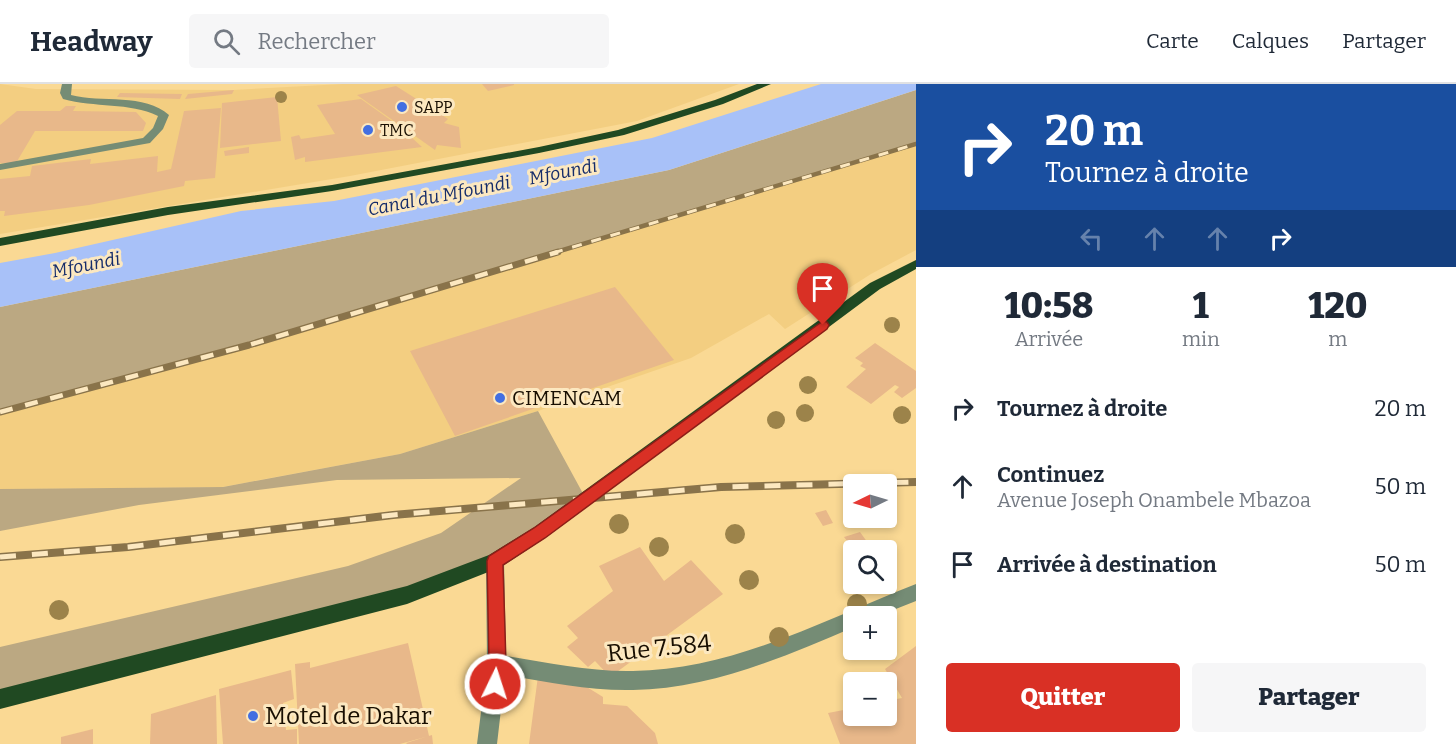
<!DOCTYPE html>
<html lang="fr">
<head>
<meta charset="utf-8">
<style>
	:root { --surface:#fff; --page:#f6f6f7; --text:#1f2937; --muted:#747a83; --line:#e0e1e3; --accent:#d93025 }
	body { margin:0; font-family:Bitter,serif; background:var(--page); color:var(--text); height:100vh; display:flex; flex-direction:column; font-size:22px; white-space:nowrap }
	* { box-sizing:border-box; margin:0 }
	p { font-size:20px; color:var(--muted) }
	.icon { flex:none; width:33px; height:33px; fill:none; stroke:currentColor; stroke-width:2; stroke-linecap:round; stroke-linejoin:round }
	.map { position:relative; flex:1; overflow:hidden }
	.panel { display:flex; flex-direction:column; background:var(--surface); width:540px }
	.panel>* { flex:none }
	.hud { background:#1a4fa0; color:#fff; overflow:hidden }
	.needle { width:39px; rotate:265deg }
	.fabs { position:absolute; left:843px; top:390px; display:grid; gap:12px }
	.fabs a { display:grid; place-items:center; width:54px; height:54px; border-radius:6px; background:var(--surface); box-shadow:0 3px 9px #0003; font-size:30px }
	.pin { position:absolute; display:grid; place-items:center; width:51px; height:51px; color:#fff; margin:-62px -26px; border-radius:50% 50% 50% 0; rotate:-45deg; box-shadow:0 0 6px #0007 }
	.pin .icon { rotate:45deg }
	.me { position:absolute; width:66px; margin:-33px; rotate:4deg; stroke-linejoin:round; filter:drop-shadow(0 0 4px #0008) }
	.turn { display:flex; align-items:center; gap:21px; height:126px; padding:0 30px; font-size:27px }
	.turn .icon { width:78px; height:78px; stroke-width:2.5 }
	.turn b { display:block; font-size:42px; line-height:51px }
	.lanes { display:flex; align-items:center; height:57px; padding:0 30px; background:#0003; justify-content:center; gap:30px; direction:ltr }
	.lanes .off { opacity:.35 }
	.eta { display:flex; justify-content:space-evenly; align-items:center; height:102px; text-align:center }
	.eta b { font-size:36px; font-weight:800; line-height:42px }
	.primary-button { display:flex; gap:12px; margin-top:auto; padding:12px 30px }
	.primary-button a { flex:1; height:69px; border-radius:6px; background:var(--accent); color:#fff; font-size:24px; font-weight:800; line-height:69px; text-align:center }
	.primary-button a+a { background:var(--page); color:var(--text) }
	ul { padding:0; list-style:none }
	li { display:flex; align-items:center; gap:18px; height:78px; padding:0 30px }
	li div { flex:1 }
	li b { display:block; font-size:22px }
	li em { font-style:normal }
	header { display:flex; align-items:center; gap:36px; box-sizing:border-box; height:84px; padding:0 30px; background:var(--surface); border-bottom:2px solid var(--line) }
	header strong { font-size:28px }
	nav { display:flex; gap:33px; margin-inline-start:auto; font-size:21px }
	.search { width:420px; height:54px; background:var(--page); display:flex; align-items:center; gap:15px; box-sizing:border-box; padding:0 21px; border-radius:6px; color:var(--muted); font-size:22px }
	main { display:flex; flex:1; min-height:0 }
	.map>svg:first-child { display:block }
	.built { fill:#f3ce81 }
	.green { fill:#bba882 }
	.water { fill:#a8c1f8 }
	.building { fill:#e8b88a }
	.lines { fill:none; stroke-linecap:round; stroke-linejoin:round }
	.minor { fill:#758c75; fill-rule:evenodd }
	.major { fill:#204922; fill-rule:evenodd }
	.rail-far2-casing { stroke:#89734a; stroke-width:4.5 }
	.rail-far1-casing { stroke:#89734a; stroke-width:7 }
	.rail-casing { stroke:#89734a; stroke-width:8 }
	.rail-far2 { stroke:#fce8c0; stroke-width:3; stroke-dasharray:10; stroke-linecap:butt }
	.rail-far1 { stroke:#fce8c0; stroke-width:4.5; stroke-dasharray:13; stroke-linecap:butt }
	.rail { stroke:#fce8c0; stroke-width:5; stroke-dasharray:16; stroke-linecap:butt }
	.tree { fill:#9c834a }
	.route { fill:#d93025; stroke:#8d1f18; stroke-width:1.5 }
	.poi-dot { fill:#436fe1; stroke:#fce8c0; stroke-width:2 }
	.labels { text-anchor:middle; stroke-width:6; stroke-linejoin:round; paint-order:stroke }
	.far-poi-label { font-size:16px; fill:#180e00; stroke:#fce8c0; text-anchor:start }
	.far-water-label { font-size:18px; font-style:italic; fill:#152c6a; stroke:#fce8c0 }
	.poi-label { font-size:20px; fill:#180e00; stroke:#fce8c0; text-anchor:start }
	.near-street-label { font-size:24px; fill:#180e00; stroke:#fce8c0 }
	.near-poi-label { font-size:24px; fill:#180e00; stroke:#fce8c0; text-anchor:start }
</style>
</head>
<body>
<header>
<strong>Headway</strong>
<div class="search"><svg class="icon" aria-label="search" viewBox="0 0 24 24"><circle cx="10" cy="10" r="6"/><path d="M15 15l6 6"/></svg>Rechercher</div>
<nav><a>Carte</a><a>Calques</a><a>Partager</a></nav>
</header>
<main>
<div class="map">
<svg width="916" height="660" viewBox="0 0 916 660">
	<rect width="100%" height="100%" fill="#fad994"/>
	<!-- built -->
	<path class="built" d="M 0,0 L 36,5 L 233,6 L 343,0 L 739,0 L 637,37 L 350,92 L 0,150 Z
		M 916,60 L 916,166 L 871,190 L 785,245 L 769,230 L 691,274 L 538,327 L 400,370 L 222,403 L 0,405 L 0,328 L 249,261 Z"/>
	<!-- green -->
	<path class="green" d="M 916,6 L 916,60 L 249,261 L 0,328 L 0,223 L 669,86 Z
		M 538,327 L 586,415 L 476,485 L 0,615 L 0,563 L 348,482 L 441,449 L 521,394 L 337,396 L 139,421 L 0,447 L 0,405 L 223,403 L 400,370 Z"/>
	<!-- water -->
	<path class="water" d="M 821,0 L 916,0 L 916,6 L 669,86 L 0,223 L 0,179 L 55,169 L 241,127 L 334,117 L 652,54 Z"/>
	<!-- building -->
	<path class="building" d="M 482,0 L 514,0 L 514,1 L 488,7 Z
		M 396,2 L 448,35 L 444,39 L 459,43 L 461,64 L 437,61 L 435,66 L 357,11 Z
		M 234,6 L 232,10 L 185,15 L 188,10 Z
		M 120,9 L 182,10 L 180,15 L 117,13 Z
		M 277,13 L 281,57 L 220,64 L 222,19 Z
		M 361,15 L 399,42 L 422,63 L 305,78 L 305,73 L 295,76 L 291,53 L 299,51 L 301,55 L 335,50 L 317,21 Z
		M 66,22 L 76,22 L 73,27 L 136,28 L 146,39 L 143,47 L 35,47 L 16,79 L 0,79 L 0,41 L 17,27 L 60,27 Z
		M 221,24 L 215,94 L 185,97 L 184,102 L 89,121 L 4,132 L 5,127 L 0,127 L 0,95 L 30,92 L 32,82 L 91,75 L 90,80 L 158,72 L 157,88 L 171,85 L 184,27 Z
		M 249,63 L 249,69 L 225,72 L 224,67 Z
		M 615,203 L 674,276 L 455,352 L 410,267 Z
		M 875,259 L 916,287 L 916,304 L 902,314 L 894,308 L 899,303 L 895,301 L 871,320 L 846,303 L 866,285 L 860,282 L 863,279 L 855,274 Z
		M 826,426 L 833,439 L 823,442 L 815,429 Z
		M 860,448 L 873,466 L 854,466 L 844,453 Z
		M 640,463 L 664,497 L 691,476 L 723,510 L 610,593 L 595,577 L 588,583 L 567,563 L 578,554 L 567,542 L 613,507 L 599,482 Z
		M 408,559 L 429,652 L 400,660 L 299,660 L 295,580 L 310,578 L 310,584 Z
		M 916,562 L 916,660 L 840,660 L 828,629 L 854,624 L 854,632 L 886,632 L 886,617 L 902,614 L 885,585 Z
		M 291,586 L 294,615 L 283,619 L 286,646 L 297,645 L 297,660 L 223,660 L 219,605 Z
		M 538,592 L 582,600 L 603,613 L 603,620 L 627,622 L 655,649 L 658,660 L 529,660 Z
		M 216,611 L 217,660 L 150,660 L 151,630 Z
		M 93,645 L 93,660 L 61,660 L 61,653 Z
		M 432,651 L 433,660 L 407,660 L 406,659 Z"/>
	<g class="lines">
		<!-- minor -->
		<path class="minor" d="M 62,0 L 72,0 L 71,11 C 101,19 145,9 169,31 L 163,45 L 150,59 L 0,86 L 0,80 L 143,54 L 153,44 L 158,32 C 129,18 95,24 63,15 L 60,9 Z
			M 495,469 L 501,471 L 504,477 L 506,572 C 548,579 591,588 633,587 C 733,586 826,535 916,500 L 916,517 L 878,532 L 854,532 L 854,543 C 784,573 710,605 633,606 C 590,607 548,598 505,591 L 497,660 L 477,660 L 487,580 L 486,477 L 489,471 Z"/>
		<!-- major -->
		<path class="major" d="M 757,0 L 771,0 L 723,20 L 624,51 L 539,69 L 332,107 L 168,131 L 0,162 L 0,154 L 168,123 L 332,101 L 539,63 L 618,46 L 715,16 Z
			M 916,176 L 916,185 L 880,205 L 545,454 L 501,483 L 407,520 L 0,625 L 0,605 L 407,502 L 489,471 L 533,444 L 870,199 Z"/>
		<!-- rail-far2 casing -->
		<g class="rail-far2-casing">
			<path id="rail-far2" d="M 553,169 L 916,60"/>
		</g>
		<!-- rail-far1 casing -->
		<g class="rail-far1-casing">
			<path id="rail-far1" d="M 0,328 L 249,261 L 558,168"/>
		</g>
		<!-- rail casing -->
		<g class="rail-casing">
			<path id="rail" d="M 0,473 L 128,463 L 393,431 L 721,403 L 916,398"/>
		</g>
		<!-- rail-far2 -->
		<use href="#rail-far2" class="rail-far2"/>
		<!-- rail-far1 -->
		<use href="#rail-far1" class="rail-far1"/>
		<!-- rail -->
		<use href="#rail" class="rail"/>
	</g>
	<!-- trees -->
	<g class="tree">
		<circle cx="281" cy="13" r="6"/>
		<circle cx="892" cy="241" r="8"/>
		<circle cx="808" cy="301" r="9"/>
		<circle cx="805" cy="329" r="9"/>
		<circle cx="902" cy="331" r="9"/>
		<circle cx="776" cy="336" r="9"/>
		<circle cx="619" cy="440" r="10"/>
		<circle cx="735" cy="450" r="10"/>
		<circle cx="659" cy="463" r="10"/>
		<circle cx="749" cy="496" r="10"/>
		<circle cx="857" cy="520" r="10"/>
		<circle cx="59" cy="526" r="10"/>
		<circle cx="779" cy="553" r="10"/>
	</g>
	<!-- route -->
	<path class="route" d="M 823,237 L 827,238 L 829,241 L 827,245 L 545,454 L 503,481 L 506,580 L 501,606 L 495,609 L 489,606 L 486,600 L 489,580 L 487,477 L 489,472 L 534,444 Z"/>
	<!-- markers -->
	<g class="poi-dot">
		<circle cx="402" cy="23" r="6"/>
		<circle cx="368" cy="46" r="6"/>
		<circle cx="500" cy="314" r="6"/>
		<circle cx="253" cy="632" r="6"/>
	</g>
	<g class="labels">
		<!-- far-poi labels -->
		<g class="far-poi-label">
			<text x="414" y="29">SAPP</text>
			<text x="380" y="52">TMC</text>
		</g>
		<!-- far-water labels -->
		<g class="far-water-label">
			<text transform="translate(563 88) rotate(-11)" y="6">Mfoundi</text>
			<text transform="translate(439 112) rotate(-11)" y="6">Canal du Mfoundi</text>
			<text transform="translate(86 181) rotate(-11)" y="6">Mfoundi</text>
		</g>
		<!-- poi labels -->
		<g class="poi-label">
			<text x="512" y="321">CIMENCAM</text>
		</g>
		<!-- near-street labels -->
		<g class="near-street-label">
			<text transform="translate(659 564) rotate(-6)" y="8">Rue 7.584</text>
		</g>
		<!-- near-poi labels -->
		<g class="near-poi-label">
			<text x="265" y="640">Motel de Dakar</text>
		</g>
	</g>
</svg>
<div class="fabs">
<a><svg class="needle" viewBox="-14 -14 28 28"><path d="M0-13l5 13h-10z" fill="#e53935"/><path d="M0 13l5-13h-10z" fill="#747a83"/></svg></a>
<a><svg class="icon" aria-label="search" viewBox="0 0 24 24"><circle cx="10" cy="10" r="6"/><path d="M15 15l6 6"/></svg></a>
<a>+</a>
<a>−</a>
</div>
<div class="pin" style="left:823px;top:241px;background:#d93025"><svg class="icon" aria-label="arrive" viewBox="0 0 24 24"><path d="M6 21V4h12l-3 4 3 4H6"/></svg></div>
<svg class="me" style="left:495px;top:600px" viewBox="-20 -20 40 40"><circle r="17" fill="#d93025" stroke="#fff" stroke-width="3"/><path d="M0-11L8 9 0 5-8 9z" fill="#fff"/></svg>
</div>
<section class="panel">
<div class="hud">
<div class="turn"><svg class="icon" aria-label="right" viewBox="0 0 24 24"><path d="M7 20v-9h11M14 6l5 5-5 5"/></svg><div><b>20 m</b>Tournez à droite</div></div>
<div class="lanes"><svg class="icon off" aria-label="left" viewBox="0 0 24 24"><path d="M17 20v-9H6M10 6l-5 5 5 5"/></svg><svg class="icon off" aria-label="ahead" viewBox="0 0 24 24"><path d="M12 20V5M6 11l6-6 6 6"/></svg><svg class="icon off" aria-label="ahead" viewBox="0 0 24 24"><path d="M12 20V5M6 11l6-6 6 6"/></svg><svg class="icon" aria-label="right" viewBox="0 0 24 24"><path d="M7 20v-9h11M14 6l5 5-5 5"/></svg></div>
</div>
<div class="eta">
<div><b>10:58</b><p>Arrivée</p></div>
<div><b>1</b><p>min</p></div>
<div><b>120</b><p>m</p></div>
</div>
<ul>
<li><svg class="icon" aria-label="right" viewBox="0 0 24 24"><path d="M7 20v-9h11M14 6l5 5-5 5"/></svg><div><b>Tournez à droite</b></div><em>20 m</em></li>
<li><svg class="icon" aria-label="ahead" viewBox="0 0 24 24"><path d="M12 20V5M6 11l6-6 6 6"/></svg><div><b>Continuez</b><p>Avenue Joseph Onambele Mbazoa</p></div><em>50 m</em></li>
<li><svg class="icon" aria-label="arrive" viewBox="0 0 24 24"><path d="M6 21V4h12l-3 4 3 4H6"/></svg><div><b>Arrivée à destination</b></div><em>50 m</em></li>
</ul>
<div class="primary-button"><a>Quitter</a><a>Partager</a></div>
</section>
</main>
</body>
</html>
